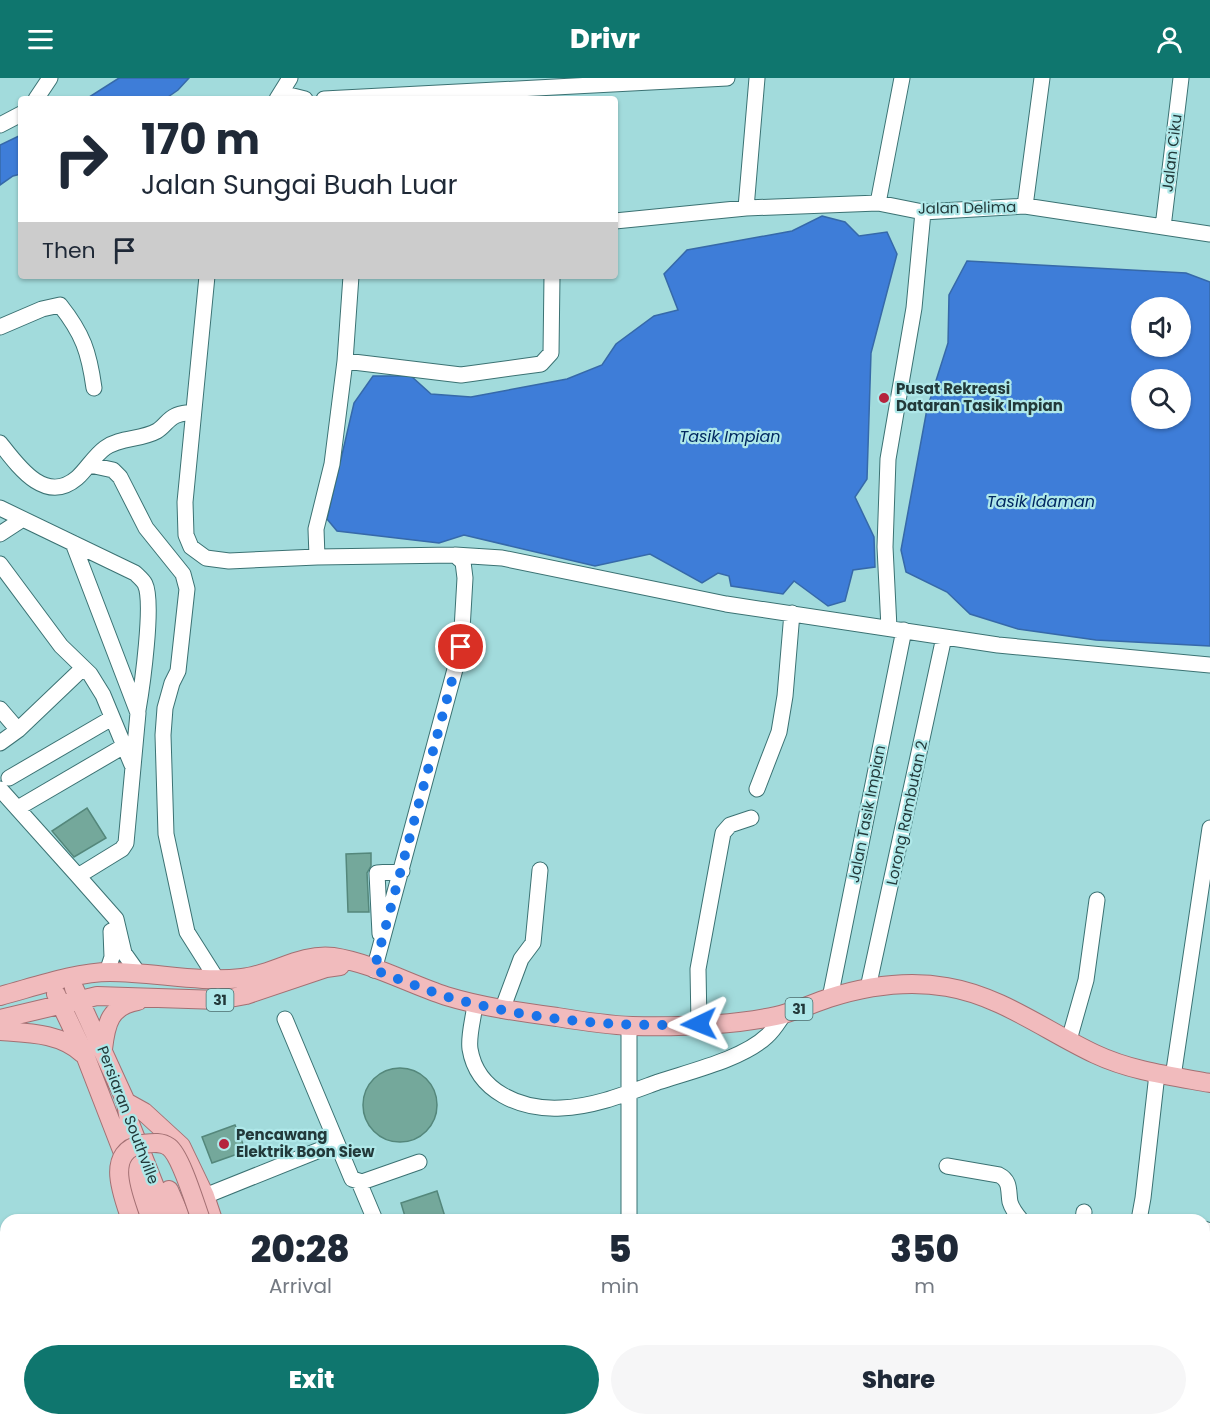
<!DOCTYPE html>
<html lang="en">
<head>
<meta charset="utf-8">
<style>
	:root { --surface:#fff; --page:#f6f6f7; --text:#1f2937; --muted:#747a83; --accent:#0f766e }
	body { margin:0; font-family:Poppins,sans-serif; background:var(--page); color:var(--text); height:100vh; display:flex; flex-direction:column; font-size:22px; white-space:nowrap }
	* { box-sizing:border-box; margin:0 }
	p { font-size:20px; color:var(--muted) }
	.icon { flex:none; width:33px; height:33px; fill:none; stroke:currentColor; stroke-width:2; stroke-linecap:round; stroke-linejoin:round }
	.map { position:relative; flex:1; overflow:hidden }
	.sheet { position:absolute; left:0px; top:1136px; width:1210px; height:212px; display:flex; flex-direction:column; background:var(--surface); border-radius:18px 18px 0 0; box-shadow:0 2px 4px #0004 }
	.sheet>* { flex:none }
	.top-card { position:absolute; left:18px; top:18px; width:600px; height:183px; border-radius:6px; box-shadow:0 2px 4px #0004; background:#fff; color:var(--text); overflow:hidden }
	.fabs { position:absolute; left:1131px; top:219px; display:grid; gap:12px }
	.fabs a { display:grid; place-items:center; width:60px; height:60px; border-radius:50%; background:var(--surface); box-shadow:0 2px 4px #0004; font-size:30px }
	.pin { position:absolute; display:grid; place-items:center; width:51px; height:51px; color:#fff; margin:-26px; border:3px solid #fff; border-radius:50%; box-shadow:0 2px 6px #0007 }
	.me { position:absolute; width:66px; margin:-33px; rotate:268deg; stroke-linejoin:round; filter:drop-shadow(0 0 4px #0008) }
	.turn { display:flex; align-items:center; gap:21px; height:126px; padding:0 24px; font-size:27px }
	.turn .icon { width:78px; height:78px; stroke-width:2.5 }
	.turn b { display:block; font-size:42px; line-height:51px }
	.then { display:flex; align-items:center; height:57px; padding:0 24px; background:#0003; gap:12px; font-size:22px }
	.eta { display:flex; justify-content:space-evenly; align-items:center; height:102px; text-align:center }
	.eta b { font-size:36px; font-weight:800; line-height:42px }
	.primary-button { display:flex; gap:12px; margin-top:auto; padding:12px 24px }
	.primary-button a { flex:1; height:69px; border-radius:36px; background:var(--accent); color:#fff; font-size:24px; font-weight:800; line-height:69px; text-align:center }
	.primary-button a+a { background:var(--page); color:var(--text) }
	header { display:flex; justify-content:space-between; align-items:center; height:78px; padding:0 24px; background:var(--accent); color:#fff; font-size:27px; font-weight:800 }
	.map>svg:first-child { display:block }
	.water { fill:#3e7dd8; stroke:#3669a9; stroke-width:1.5; fill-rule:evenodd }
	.building { fill:#74a89b; stroke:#54877b; stroke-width:1.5 }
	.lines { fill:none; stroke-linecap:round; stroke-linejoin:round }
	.minor-casing { stroke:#3b7273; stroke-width:17 }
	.major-casing { stroke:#a37073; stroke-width:20 }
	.minor { stroke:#fff; stroke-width:15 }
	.major { stroke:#f1bbbd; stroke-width:18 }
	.major-bridge-casing { stroke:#a37073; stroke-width:20; stroke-linecap:butt }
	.major-bridge { stroke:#f1bbbd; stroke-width:18 }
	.route { stroke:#1a73e8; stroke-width:10; stroke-dasharray:0 18 }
	.poi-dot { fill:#b5233d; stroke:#afe8e9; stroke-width:2 }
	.labels { text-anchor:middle; stroke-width:4.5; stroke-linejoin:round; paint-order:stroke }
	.shield { fill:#afe8e9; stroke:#4c6e6e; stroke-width:1.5 }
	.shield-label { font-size:14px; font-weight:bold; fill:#22393a }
	.street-label { font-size:15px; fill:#22393a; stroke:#afe8e9 }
	.poi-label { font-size:15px; font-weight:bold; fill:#22393a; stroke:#afe8e9; text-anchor:start }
	.water-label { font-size:16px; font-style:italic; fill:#002760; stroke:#afe8e9 }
</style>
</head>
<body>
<header><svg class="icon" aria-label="menu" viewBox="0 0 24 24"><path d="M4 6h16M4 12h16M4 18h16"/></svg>Drivr<svg class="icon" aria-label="person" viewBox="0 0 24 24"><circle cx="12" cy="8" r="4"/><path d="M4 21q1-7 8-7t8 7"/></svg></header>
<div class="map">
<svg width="1210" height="1346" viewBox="0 0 1210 1346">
	<rect width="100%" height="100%" fill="#a2dbdc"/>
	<!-- water -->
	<path class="water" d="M 119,0 L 189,0 L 178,12 L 165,21 L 86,21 Z
		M 21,57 L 21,96 L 13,98 L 0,107 L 0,67 Z
		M 822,138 L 845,144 L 859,158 L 887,154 L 897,176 L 871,275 L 867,401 L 855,419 L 874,459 L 875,489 L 853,492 L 845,523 L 828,528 L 794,503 L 783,516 L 731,508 L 729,498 L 718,495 L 702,505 L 650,476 L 595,488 L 464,457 L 439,465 L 337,453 L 327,441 L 354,325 L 373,298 L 411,298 L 431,316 L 471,319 L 567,301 L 602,287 L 616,266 L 654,238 L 678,232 L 664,196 L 687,172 L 792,153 Z
		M 967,183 L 1186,195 L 1210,204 L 1210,568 L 1096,562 L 1018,551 L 970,536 L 947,514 L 906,494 L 901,472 L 927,331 L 948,265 L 949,217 ZM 1142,230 L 1180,230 L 1180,268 L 1142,268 ZM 1142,302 L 1180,302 L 1180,340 L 1142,340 Z"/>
	<!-- building -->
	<path class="building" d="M 87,730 L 106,760 L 74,779 L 52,753 Z
		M 371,775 L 371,788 L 367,795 L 369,834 L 348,834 L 346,776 Z
		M363 1027a37 37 0 1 1 74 0a37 37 0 1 1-74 0Z
		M 235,1047 L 246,1073 L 212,1085 L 202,1059 Z
		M 437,1113 L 446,1142 L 406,1142 L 401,1125 Z"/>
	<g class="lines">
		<!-- minor casing -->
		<g class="minor-casing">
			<path id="minor" d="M 281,15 L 305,21
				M 36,21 L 50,0
				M 277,21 L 290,0
				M 324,21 L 727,0
				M 0,47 L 21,36
				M 878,125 L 902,0
				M 1025,128 L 1042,0
				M 746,130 L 757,0
				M 615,143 L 746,130 L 878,125 L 923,134 L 1025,128 L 1210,156
				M 1163,149 L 1181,0
				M 207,198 L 185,424 L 186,457 L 191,469 L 206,480 L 229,483 L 317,479 L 455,477 L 502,480 L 726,526 L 998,567 L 1210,587
				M 0,249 L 42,231 L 60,227 C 83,256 89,274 94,310
				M 345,283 L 461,297 L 541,286 L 551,275 L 552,198
				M 0,365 C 18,388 45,427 77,400 C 87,391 94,378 105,370 C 120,359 141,362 157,353 C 164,349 168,341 175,338 C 180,335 188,335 193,334
				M 90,387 L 113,392 L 120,399 L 146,450 L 183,496 L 187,511 L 178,593 L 172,605 L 165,630 L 163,657 L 166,756 L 187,854 L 218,903
				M 0,430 L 135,495 C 138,498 143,502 145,506 C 154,524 142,609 138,632
				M 0,456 L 23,441
				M 73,465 L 138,635 L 126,765 L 122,771 L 78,798 L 116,841 L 124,875 L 139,896
				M 317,479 L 316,451 L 332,386 L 345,283 L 351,198
				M 0,486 L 61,568 L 90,596 L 103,617 L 132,687
				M 889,550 L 885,469 L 888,381 L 914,230 L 923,134
				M 0,631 L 18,652
				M 0,665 L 18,652 L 83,590
				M 9,700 L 112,640
				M 0,711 L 78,798
				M 757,711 L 779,654 L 785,618 L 792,535
				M 23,727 L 124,668
				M 380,856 L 377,795 L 402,793
				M 374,892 L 461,569 L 465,500 L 463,484 L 455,477
				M 107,894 L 112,879 L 111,853
				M 868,910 L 944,559
				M 830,920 L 904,552
				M 475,925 C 474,939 468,957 470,971 C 477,1014 521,1032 561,1030 C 594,1029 628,1015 658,1004 C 691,993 743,981 767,958 C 774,952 779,943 784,936
				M 502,932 L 521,881 L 533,865 L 540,792
				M 285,941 L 352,1101 L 362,1104 L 419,1084
				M 699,946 L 698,891 L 723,755 L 730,747 L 751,740
				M 629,948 L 629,1142
				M 1069,962 L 1086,902 L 1097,822
				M 1173,999 L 1210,750
				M 947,1088 L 999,1097 C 1011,1103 1008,1113 1010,1124 C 1012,1131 1016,1136 1021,1142
				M 359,1104 L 375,1142
				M 205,1118 L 337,1065
				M 1083,1142 L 1084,1134
				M 1139,1142 L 1143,1120 L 1157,996
				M 1204,1151 L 1210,1153
				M 1204,1223 L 1210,1225
				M 1204,1260 L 1210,1262
				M 960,1341 L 961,1346
				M 1061,1341 L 1061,1346
				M 83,1346 L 95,1341
				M 661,1346 L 661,1341
				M 823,1346 L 823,1341"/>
		</g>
		<!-- major casing -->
		<g class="major-casing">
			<path id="major" d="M 74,910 L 126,1024 L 129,1043 L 168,1142
				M 56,916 L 85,977 L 149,1142
				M 0,918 C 34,909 76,894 110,894 C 154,894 198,905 242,900 C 272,897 301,875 333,879 C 372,885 409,906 446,918 C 482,929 519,934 557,939 C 581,943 607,947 632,948 C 679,949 729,948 776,938 C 794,934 811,926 829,920 C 867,908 907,902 947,909 C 1001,918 1046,953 1095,976 C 1131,993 1171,998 1210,1005
				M 0,941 L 97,918 L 219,922 L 246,917 L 326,890 L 340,888
				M 0,953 C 29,955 61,955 83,976
				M 103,971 C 106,945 110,928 138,923
				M 126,1024 L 144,1034 L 181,1068 L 205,1118 L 213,1142
				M 169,1112 L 182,1142
				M 231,1341 L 233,1346
				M 254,1341 L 257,1346
				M 55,1346 L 67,1341"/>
		</g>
		<!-- minor -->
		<use href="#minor" class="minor"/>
		<!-- major -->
		<use href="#major" class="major"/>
		<!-- major-bridge casing -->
		<g class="major-bridge-casing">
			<path id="major-bridge" d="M 131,1142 C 123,1118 104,1074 142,1066 C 151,1065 161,1063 169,1069 C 181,1078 195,1126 201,1142"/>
		</g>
		<!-- major-bridge -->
		<use href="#major-bridge" class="major-bridge"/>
	</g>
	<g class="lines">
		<!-- route -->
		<path class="route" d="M 461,569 L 374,892 C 399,901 423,911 448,919 C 529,942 616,950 699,946"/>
	</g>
	<!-- markers -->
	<g class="poi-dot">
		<circle cx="884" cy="320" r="6"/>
		<circle cx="224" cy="1066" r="6"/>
	</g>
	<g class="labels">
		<!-- shield labels -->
		<g class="shield">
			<rect x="206.5" y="911" width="27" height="22" rx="4.5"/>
			<rect x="785.5" y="920" width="27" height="22" rx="4.5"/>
		</g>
		<g class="shield-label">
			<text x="220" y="927">31</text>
			<text x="799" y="936">31</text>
		</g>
		<!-- street labels -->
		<g class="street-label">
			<text transform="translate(1172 75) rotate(-83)" y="5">Jalan Ciku</text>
			<text transform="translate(967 130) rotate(-1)" y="5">Jalan Delima</text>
			<text transform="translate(907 735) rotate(-78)" y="5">Lorong Rambutan 2</text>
			<text transform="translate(867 736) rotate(-79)" y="5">Jalan Tasik Impian</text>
			<text transform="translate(128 1037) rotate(69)" y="5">Persiaran Southville</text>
		</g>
		<!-- poi labels -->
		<g class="poi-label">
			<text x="896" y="316">Pusat Rekreasi<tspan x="896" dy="17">Dataran Tasik Impian</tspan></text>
			<text x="236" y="1062">Pencawang<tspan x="236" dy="17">Elektrik Boon Siew</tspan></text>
		</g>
		<!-- water labels -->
		<g class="water-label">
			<text x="730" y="364">Tasik Impian</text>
			<text x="1041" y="429">Tasik Idaman</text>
		</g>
	</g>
</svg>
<div class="fabs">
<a><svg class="icon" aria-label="sound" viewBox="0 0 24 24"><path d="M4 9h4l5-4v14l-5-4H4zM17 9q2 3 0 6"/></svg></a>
<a><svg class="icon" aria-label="search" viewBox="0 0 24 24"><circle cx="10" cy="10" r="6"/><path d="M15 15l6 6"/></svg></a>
</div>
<div class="pin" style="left:461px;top:569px;background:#d93025"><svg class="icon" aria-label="arrive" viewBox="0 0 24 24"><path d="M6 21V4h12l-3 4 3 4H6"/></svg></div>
<svg class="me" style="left:699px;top:946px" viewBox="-20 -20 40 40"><path d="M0-17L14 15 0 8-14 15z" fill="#1a73e8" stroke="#fff" stroke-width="4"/></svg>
<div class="top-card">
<div class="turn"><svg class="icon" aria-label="right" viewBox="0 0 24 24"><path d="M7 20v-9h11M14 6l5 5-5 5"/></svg><div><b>170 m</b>Jalan Sungai Buah Luar</div></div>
<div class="then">Then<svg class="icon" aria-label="arrive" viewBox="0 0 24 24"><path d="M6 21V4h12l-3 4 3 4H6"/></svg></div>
</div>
<section class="sheet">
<div class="eta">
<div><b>20:28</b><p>Arrival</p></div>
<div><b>5</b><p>min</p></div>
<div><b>350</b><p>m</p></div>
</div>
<div class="primary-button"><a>Exit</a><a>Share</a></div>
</section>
</div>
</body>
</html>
